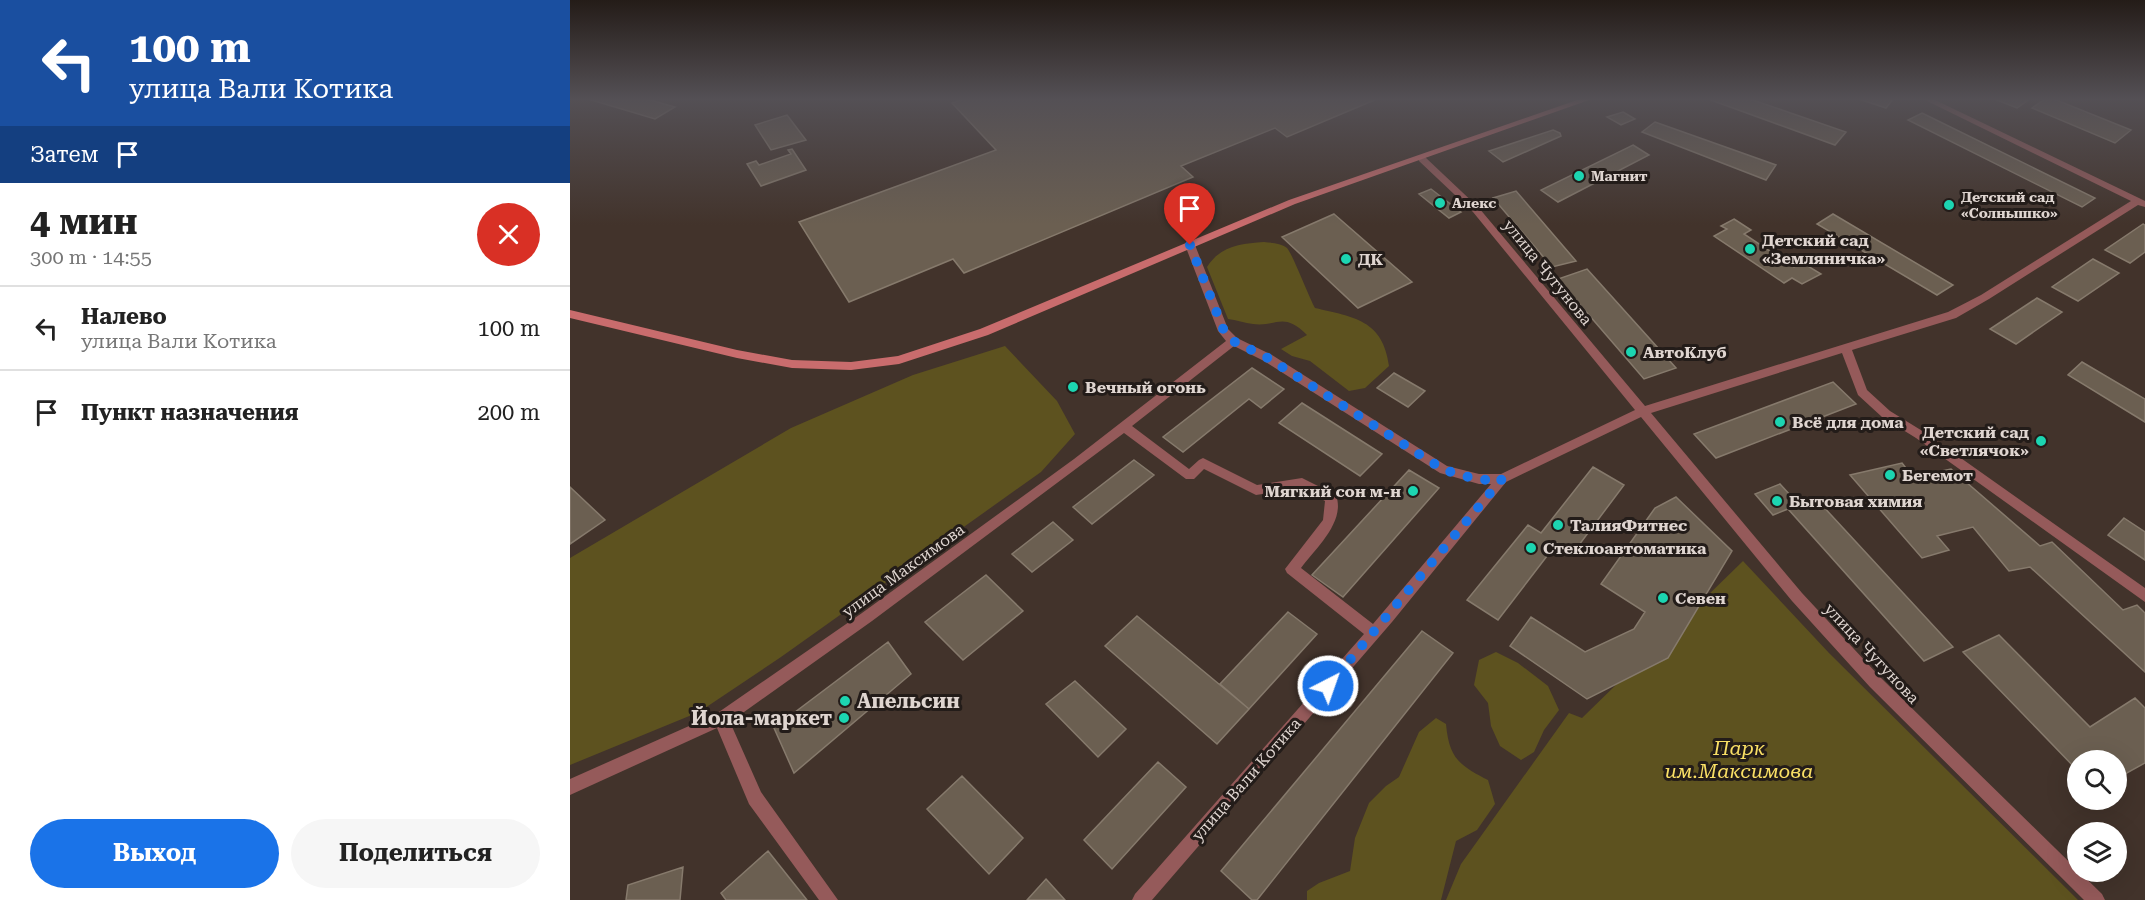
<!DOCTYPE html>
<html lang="ru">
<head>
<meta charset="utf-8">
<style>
	:root { --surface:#fff; --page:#f6f6f6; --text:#222; --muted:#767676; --line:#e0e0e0; --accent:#1a73e8 }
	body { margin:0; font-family:"Roboto Serif",serif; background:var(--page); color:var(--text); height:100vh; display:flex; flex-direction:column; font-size:22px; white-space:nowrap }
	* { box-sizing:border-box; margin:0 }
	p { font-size:20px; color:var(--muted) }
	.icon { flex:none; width:33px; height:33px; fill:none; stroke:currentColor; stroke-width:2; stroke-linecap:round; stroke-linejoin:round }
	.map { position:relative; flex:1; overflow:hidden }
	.panel { display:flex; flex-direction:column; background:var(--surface); width:570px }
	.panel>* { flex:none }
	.guide { background:#1a4fa0; color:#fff; overflow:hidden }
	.fabs { position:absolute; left:1497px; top:750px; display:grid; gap:12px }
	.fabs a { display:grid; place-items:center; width:60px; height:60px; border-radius:50%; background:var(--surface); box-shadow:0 6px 24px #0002; font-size:30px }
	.pin { position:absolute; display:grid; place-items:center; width:51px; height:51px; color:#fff; margin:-62px -26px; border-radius:50% 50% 50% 0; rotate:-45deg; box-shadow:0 0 6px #0007 }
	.pin .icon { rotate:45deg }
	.me { position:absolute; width:66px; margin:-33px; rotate:41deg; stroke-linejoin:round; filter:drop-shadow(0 0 4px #0008) }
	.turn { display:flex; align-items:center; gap:21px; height:126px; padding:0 30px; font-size:27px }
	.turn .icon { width:78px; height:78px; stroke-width:2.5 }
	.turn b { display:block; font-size:42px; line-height:51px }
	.then { display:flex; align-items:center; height:57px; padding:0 30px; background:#0003; gap:12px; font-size:22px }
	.round { display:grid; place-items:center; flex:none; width:63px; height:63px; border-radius:32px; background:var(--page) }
	.headline { display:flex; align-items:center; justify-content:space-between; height:102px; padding:0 30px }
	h1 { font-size:36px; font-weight:700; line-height:45px }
	.primary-button { display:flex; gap:12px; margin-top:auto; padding:12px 30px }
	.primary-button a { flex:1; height:69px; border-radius:36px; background:var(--accent); color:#fff; font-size:24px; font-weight:700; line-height:69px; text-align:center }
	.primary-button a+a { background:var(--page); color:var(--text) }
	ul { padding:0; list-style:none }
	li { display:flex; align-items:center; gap:18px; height:84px; padding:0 30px; border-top:2px solid var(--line) }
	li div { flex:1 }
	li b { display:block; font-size:22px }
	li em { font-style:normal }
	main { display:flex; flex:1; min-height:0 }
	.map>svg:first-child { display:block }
	.green { fill:#5d521f }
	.building { fill:#6b5f51; stroke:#867a6c; stroke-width:1.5 }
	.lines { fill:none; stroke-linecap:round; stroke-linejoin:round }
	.minor { fill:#955a5a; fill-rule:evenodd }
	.secondary { fill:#c96c6d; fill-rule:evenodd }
	.route { stroke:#1a73e8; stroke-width:10; stroke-dasharray:0 18 }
	.poi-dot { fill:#1cd5b1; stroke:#231c19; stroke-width:2 }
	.labels { text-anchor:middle; stroke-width:6; stroke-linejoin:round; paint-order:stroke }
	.far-poi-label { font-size:14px; font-weight:bold; fill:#dfd5d0; stroke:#231c19; text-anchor:start }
	.poi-label { font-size:16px; font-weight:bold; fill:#dfd5d0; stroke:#231c19; text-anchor:start }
	.street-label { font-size:16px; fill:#dfd5d0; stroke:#231c19 }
	.near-poi-label { font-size:20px; font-weight:bold; fill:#dfd5d0; stroke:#231c19; text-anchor:start }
	.near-park-label { font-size:20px; font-style:italic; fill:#f9df65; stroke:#231c19 }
</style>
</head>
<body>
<main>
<section class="panel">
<div class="guide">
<div class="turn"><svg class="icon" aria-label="left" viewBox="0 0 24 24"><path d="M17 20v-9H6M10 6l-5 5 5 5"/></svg><div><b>100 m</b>улица Вали Котика</div></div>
<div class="then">Затем<svg class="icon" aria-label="arrive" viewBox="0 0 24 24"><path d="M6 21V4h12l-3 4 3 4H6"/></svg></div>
</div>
<div class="headline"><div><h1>4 мин</h1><p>300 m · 14:55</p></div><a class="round" style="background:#d93025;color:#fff"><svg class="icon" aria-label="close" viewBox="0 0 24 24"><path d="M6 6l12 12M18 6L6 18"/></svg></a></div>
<ul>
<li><svg class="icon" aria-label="left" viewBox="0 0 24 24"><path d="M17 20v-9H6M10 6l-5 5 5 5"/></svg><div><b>Налево</b><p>улица Вали Котика</p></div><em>100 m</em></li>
<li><svg class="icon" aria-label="arrive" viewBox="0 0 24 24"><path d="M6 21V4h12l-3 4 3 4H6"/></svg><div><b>Пункт назначения</b></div><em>200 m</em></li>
</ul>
<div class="primary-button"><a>Выход</a><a>Поделиться</a></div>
</section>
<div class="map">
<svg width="1575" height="900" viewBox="0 0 1575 900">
	<rect width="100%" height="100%" fill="#42332b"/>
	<!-- green -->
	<path class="green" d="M 694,242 C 702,243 711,243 717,248 C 722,253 739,297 745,308 C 784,317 813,320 819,366 L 795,388 L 779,391 L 740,361 L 722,356 L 711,349 L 737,335 C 713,311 707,327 683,324 C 675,323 666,320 658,319 L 637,267 C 651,245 671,244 694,242 Z
		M 435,346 L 487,401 L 505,434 L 471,472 L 211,657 L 129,712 L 0,765 L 0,558 L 221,428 L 343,375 Z
		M 1173,561 L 1259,653 L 1508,900 L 876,900 L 891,864 L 999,713 L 1012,718 Z
		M 926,652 L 948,663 L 978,686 L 989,710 L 974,730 L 964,752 L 951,760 L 930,746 L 921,726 L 918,703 L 904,685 L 909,660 Z
		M 866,718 L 876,724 C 879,757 888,765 918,780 L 925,804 L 907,830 L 886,841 L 871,900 L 737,900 L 737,891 L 749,883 L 780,871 L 785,838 L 799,803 L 816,786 L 829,777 L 849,732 Z"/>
	<!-- building -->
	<path class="building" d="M 18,99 L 77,99 L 105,107 L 85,119 Z
		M 394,99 L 807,99 L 717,137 L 705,128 L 611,166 L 623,177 L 394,273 L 383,259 L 279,302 L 229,222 L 426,150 L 382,103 Z
		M 1138,99 L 1180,99 L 1276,132 L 1265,145 Z
		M 1289,99 L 1323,99 L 1316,108 Z
		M 1424,99 L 1460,99 L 1447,108 Z
		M 1475,99 L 1484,99 L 1561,130 L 1545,143 L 1462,108 Z
		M 1053,112 L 1065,119 L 1051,125 L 1037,117 Z
		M 1352,113 L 1525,198 L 1512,207 L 1338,120 Z
		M 217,115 L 236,140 L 201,150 L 185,125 Z
		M 1085,122 L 1206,165 L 1196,180 L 1072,132 Z
		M 983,130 L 990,133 L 991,136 L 933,162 L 919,151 Z
		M 1063,145 L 1079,155 L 988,202 L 971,190 Z
		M 222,149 L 236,170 L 191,186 L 177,164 L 186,161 L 189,165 L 221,154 L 218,150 Z
		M 861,189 L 891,212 L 879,218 L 849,194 Z
		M 946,191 L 1006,261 L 982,267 L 923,198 Z
		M 764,214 L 842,282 L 788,308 L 712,237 Z
		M 1263,214 L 1383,285 L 1367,295 L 1247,224 Z
		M 1164,219 L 1181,230 L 1174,234 L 1224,267 L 1233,263 L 1251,274 L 1232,284 L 1222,278 L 1214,283 L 1144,236 L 1157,229 L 1151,226 Z
		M 1573,224 L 1575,225 L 1575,252 L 1560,263 L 1535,250 Z
		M 1523,259 L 1549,273 L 1508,301 L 1482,287 Z
		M 1017,269 L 1106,368 L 1074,379 L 988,279 Z
		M 1467,298 L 1492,312 L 1446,344 L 1420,329 Z
		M 1512,362 L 1575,399 L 1575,422 L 1498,375 Z
		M 682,368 L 714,389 L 691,408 L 679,399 L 613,452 L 593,437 Z
		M 824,373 L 855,391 L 838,407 L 807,388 Z
		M 1263,382 L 1286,404 L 1146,458 L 1124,434 Z
		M 732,403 L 812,454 L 790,476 L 709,423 Z
		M 564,460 L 584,475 L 522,524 L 503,507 Z
		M 1332,463 L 1343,477 L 1381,469 L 1470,546 L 1482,542 L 1553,610 L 1567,605 L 1575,613 L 1575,672 L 1460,567 L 1439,571 L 1403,527 L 1367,536 L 1379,550 L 1352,558 L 1280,475 Z
		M 1023,467 L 1054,485 L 1003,553 L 987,543 L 928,620 L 897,600 L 958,525 L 971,533 Z
		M 839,470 L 869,488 L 773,597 L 742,575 Z
		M 1210,484 L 1233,509 L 1250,503 L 1383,647 L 1354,661 L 1218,509 L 1203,515 L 1185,494 Z
		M 0,487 L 35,520 L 0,544 Z
		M 1106,497 L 1162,551 L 1098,658 L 1017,699 L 940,646 L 961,617 L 1015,652 L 1064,629 L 1075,612 L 1031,584 L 1085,508 Z
		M 1554,518 L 1575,532 L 1575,560 L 1538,535 Z
		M 483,522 L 503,540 L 462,572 L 442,554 Z
		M 416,575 L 453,611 L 393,660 L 355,622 Z
		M 718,612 L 747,634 L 679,709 L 650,684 Z
		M 567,616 L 679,709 L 647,744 L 535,646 Z
		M 852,631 L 883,653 L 687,900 L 682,900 L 651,871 Z
		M 1429,635 L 1520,727 L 1565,698 L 1575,708 L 1575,763 L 1546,779 L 1546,760 L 1508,760 L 1508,771 L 1393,652 Z
		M 318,642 L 341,674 L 224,773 L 204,728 Z
		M 505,681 L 556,729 L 528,757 L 476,704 Z
		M 588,762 L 616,787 L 542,869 L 514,840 Z
		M 392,776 L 453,838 L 419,874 L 357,809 Z
		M 198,851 L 237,900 L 156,900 L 151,893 Z
		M 113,867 L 110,900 L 56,900 L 58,885 Z
		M 476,879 L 495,900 L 457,900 Z"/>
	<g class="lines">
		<!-- minor -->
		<path class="minor" d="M 1353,99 L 1363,99 L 1571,199 L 1575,201 L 1575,207 L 1568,205 L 1419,299 L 1386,318 L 1282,350 L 1297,390 L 1320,411 L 1354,432 L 1575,588 L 1575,602 L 1346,438 L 1312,417 L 1288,395 L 1272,353 L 1081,413 L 1232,593 L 1310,677 L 1532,894 L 1535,900 L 1514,900 L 1300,687 L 1222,601 L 1071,417 L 936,482 L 822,622 L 582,900 L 562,900 L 565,894 L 794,634 L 717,573 L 715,569 L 753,520 L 755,501 L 731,488 L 686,495 L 634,469 L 624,479 L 616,479 L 554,433 L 302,621 L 160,722 L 191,792 L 268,900 L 249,900 L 179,804 L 147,728 L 0,795 L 0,779 L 146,714 L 292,613 L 504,459 L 656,341 L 648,331 L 615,245 L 617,243 L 620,242 L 625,245 L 658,329 L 667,338 L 702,355 L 877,466 L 909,474 L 931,474 L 1065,410 L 903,212 L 849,161 L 849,157 L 855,157 L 909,208 L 1075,406 L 1378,312 L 1411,295 L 1561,201 ZM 664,346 L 694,361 L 870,473 L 909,484 L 921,484 L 803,624 L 731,568 C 745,549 776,522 766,495 L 732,478 L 687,485 L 633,458 L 629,460 L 619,469 L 562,426 Z"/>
		<!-- secondary -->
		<path class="secondary" d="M 1010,99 L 1022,99 L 725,204 L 418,335 L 329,364 L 281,370 L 222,368 L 167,358 L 0,318 L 0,310 L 167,350 L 222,360 L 281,362 L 328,356 L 410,329 L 719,200 Z"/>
	</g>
	<!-- sky -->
	<linearGradient id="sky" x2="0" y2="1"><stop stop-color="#241c18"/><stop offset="0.44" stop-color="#545055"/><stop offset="1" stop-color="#545055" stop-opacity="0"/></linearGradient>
	<rect width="1575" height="225" fill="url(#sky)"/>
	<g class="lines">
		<!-- route -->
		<path class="route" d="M 620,245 L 654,331 L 663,341 L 698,358 L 874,470 L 909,480 L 932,479 L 758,686"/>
	</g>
	<!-- markers -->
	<g class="poi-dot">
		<circle cx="1009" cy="176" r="6"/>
		<circle cx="870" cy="203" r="6"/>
		<circle cx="1379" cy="205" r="6"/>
		<circle cx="1180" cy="249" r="6"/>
		<circle cx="776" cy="259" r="6"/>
		<circle cx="1061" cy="352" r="6"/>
		<circle cx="503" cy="387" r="6"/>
		<circle cx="1210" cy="422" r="6"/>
		<circle cx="1471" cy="441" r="6"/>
		<circle cx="1320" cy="475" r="6"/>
		<circle cx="843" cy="491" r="6"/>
		<circle cx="1207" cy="501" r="6"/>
		<circle cx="988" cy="525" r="6"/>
		<circle cx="961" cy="548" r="6"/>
		<circle cx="1093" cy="598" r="6"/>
		<circle cx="275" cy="701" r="6"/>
		<circle cx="274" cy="718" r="6"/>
	</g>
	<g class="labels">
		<!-- far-poi labels -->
		<g class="far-poi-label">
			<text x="1021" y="181">Магнит</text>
			<text x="1391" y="202">Детский сад<tspan x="1391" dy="16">«Солнышко»</tspan></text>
			<text x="882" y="208">Алекс</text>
		</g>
		<!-- poi labels -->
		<g class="poi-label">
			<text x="1192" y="246">Детский сад<tspan x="1192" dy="18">«Земляничка»</tspan></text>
			<text x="788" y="265">ДК</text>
			<text x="1073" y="358">АвтоКлуб</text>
			<text x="515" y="393">Вечный огонь</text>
			<text x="1222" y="428">Всё для дома</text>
			<text x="1459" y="438" text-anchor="end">Детский сад<tspan x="1459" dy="18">«Светлячок»</tspan></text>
			<text x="1332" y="481">Бегемот</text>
			<text x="831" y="497" text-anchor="end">Мягкий сон м-н</text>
			<text x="1219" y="507">Бытовая химия</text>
			<text x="1000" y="531">ТалияФитнес</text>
			<text x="973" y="554">Стеклоавтоматика</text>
			<text x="1105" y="604">Севен</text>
		</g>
		<!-- street labels -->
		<g class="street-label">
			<text transform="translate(978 272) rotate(51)" y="6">улица Чугунова</text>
			<text transform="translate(333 570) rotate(-36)" y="6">улица Максимова</text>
			<text transform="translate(1302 653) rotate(47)" y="6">улица Чугунова</text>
			<text transform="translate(676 779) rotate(-49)" y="6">улица Вали Котика</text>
		</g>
		<!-- near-poi labels -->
		<g class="near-poi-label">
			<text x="287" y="708">Апельсин</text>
			<text x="262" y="725" text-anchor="end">Йола-маркет</text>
		</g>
		<!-- near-park labels -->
		<g class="near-park-label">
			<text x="1169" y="755">Парк<tspan x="1169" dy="23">им.Максимова</tspan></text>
		</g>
	</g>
</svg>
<div class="fabs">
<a><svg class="icon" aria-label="search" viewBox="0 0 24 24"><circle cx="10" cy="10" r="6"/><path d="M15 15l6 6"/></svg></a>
<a><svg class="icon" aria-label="layers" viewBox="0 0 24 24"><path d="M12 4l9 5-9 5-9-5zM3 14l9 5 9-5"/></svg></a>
</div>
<div class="pin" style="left:620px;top:245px;background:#d93025"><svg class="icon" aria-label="arrive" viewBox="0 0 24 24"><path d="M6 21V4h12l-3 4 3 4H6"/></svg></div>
<svg class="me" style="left:758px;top:686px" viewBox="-20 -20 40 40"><circle r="17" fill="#1a73e8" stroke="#fff" stroke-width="3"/><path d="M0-11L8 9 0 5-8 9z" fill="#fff"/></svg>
</div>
</main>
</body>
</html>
